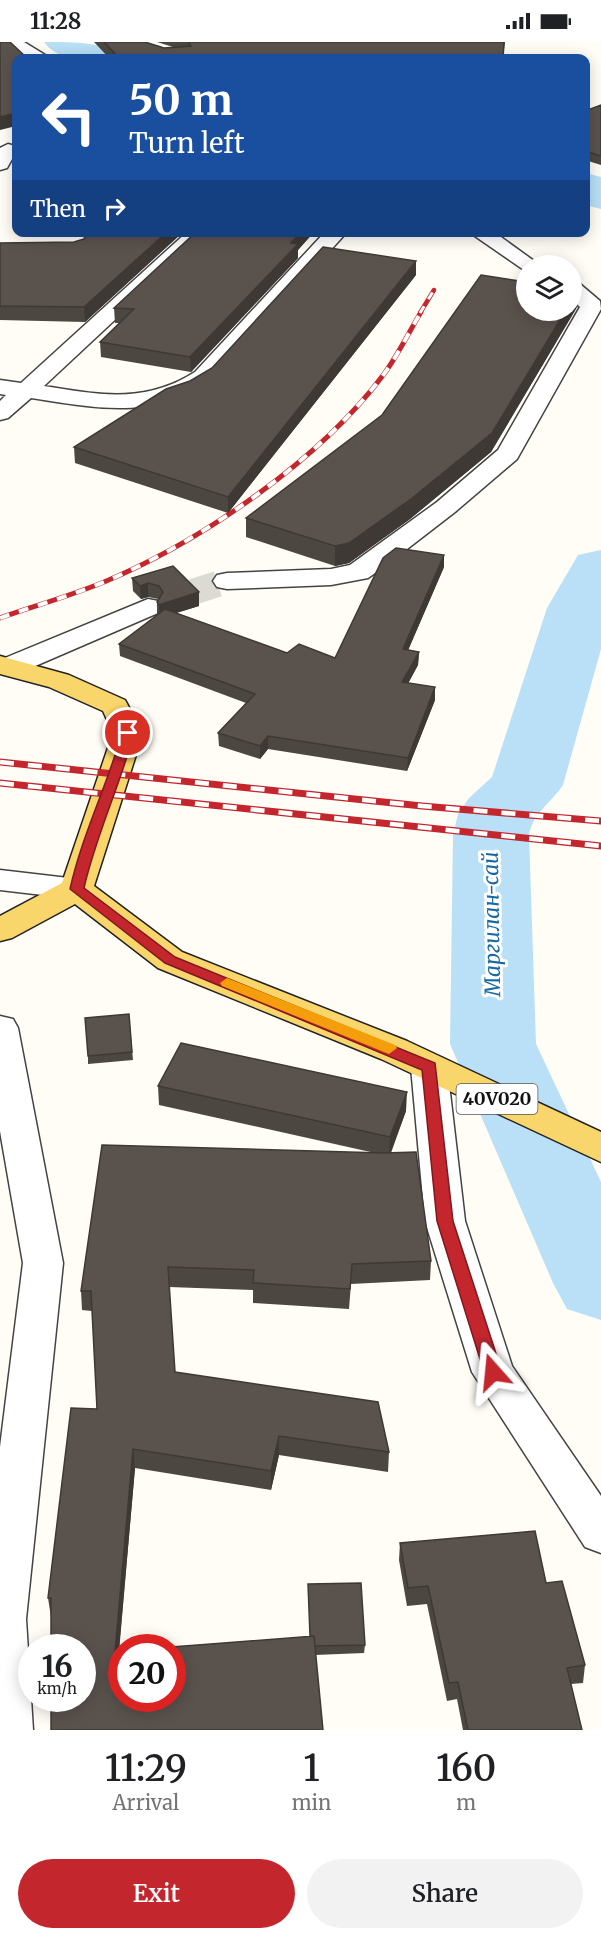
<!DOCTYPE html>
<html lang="en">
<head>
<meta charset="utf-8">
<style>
	:root { --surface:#fff; --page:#f2f2f2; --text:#202124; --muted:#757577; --accent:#c4262e }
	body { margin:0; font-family:Merriweather,serif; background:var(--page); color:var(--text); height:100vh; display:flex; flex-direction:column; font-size:22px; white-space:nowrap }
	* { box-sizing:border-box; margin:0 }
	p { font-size:20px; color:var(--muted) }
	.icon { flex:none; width:33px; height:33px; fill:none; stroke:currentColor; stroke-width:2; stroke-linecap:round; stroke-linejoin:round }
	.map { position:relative; height:1688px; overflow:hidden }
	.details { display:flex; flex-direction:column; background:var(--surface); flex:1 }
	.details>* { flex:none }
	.top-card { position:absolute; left:12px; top:12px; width:578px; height:183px; border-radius:12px; box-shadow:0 3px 15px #0003; background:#1a4fa0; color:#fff; overflow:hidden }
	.buttons { position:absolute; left:516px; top:213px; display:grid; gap:12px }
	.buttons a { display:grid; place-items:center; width:66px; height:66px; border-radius:50%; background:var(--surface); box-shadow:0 3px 15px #0003; font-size:30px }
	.speed { position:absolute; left:18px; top:1592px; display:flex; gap:12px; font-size:30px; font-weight:700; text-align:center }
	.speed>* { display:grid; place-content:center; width:78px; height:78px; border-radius:50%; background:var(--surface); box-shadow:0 3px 15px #0003; line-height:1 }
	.speed small { font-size:15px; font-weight:400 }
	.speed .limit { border:9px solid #d22; background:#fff; color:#111 }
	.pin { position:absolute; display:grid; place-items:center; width:51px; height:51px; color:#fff; margin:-26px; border:3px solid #fff; border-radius:50%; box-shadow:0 2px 6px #0007 }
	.me { position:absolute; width:66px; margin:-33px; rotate:342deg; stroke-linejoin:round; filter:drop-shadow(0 0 4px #0008) }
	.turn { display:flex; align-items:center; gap:21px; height:126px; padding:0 18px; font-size:27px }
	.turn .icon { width:78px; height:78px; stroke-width:2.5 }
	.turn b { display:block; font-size:42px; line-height:51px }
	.then { display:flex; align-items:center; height:57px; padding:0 18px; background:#0003; gap:12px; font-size:22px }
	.eta { display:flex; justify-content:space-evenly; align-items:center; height:102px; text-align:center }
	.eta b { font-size:36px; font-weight:600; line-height:42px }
	.button { display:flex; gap:12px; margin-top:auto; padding:12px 18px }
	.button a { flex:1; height:69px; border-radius:36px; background:var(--accent); color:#fff; font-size:24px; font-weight:600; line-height:69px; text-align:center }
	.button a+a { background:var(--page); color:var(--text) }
	.status { display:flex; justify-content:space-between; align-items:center; height:42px; padding:0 30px; background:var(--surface); direction:ltr }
	.status svg { height:16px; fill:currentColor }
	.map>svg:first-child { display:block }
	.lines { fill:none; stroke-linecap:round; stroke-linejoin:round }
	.river { fill:#b9e0f7; fill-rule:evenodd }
	.minor-tunnel { stroke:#dbdad3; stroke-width:26; stroke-dasharray:26 13; stroke-linecap:butt }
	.minor-casing { stroke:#444; stroke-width:3 }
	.major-casing { stroke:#222; stroke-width:3 }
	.minor { fill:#fff; fill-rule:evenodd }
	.major { fill:#f9d66b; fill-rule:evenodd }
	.rail-far2-casing { stroke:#c4262e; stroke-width:4.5 }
	.rail-far1-casing { stroke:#c4262e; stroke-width:5 }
	.rail-casing { stroke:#c4262e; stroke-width:7 }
	.rail-far2 { stroke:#fff; stroke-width:3; stroke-dasharray:8; stroke-linecap:butt }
	.rail-far1 { stroke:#fff; stroke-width:4; stroke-dasharray:10; stroke-linecap:butt }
	.rail { stroke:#fff; stroke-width:4.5; stroke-dasharray:14; stroke-linecap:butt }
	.wall { fill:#4d4742 }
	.shaded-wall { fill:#3f3936 }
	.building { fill:#5a524d; stroke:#3f3936; stroke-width:1.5 }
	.route { fill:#c4262e; stroke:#7f191e; stroke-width:1.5 }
	.slow { fill:#f59e0b }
	.labels { text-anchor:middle; stroke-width:6; stroke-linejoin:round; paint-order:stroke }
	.shield { fill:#fff; stroke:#585858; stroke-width:1.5 }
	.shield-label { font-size:18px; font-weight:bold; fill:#111 }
	.water-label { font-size:21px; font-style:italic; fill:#1768a6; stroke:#fff }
</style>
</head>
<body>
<div class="status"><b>11:28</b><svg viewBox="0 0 49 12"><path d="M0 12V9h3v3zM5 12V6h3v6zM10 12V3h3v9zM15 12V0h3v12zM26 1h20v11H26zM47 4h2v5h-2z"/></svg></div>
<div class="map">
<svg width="601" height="1688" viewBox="0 0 601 1688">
	<rect width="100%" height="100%" fill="#fffdf5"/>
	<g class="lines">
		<!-- river -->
		<path class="river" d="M 44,0 C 70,0 111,0 127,16 C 103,19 60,23 44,0 Z
			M 585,131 L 601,135 L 601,167 L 585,163 Z
			M 601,508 L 601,607 L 563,743 C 550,762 533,771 529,793 L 536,1002 L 601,1140 L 601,1278 L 567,1267 L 553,1241 L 450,1002 L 453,793 L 458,772 L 469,756 L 492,735 L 547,566 L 578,513 Z"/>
		<!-- minor-tunnel -->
		<path class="minor-tunnel" d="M 156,562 L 227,539"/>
		<!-- minor casing -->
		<g class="minor-casing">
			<path id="minor" d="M 4,0 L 24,0 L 50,16 L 29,16 Z
				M 8,102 L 15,104 L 16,110 L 7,126 L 0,128 L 0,106 Z
				M 187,190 L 209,190 L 44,344 C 100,353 145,362 195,330 L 325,190 L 347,190 L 211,340 C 155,378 94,366 31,356 L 8,376 L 0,378 L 0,359 L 6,353 L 0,352 L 0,338 L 21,341 Z
				M 469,190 L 494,190 L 541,224 L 526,224 L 526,229 L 524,228 Z
				M 572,241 L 580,242 L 600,259 L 601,267 L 517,417 L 455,470 L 385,524 L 368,536 L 331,543 L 227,547 L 217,545 L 213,539 L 217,533 L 227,531 L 331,527 L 350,523 L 437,460 L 498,408 L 580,265 L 572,258 Z
				M 148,557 L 158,559 L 162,565 L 158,571 L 19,631 L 9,634 L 0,631 L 0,618 Z
				M 0,828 L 77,837 L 89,840 L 94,847 L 89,854 L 77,857 L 0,848 Z
				M 0,974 L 13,977 L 18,986 L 63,1221 L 26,1577 L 33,1688 L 0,1688 L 0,1405 L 23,1221 L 0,1089 Z
				M 429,1012 L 442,1016 L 447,1025 L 465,1179 L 512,1324 L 601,1454 L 601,1511 L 585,1505 L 472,1330 L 425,1179 L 411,1025 L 416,1016 Z"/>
		</g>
		<!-- major casing -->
		<g class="major-casing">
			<path id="major" d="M 0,614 L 69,633 L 125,658 L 143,691 L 94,844 L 182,910 L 407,999 L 601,1090 L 601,1120 L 381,1017 L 158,926 L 75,862 L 12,896 L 0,899 L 0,874 L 62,841 L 113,691 L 103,669 L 49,645 L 0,632 Z"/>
		</g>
		<!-- minor -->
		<use href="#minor" class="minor"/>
		<!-- major -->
		<use href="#major" class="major"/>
		<!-- rail-far2 casing -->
		<g class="rail-far2-casing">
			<path id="rail-far2" d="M 420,271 L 434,248"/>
		</g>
		<!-- rail-far1 casing -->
		<g class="rail-far1-casing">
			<path id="rail-far1" d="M 0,576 C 34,564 70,554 104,540 C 202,499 320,418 384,332 C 398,313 409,290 421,270"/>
		</g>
		<!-- rail casing -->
		<g class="rail-casing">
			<path id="rail" d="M 0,720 L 422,764 L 601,779
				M 0,741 L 601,804"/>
		</g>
		<!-- rail-far2 -->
		<use href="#rail-far2" class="rail-far2"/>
		<!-- rail-far1 -->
		<use href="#rail-far1" class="rail-far1"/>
		<!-- rail -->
		<use href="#rail" class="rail"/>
	</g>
	<!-- wall -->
	<path class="wall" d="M 94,0 L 145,0 L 164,6 L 173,5 L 157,0 L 505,0 L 503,16 L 109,16 Z
		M 601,63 L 601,123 L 585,118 L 585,69 Z
		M 86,190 L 183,190 L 85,280 L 0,278 L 0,201 L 74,200 L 84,197 Z
		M 196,190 L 314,190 L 298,208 L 298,216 L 191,330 L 101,315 L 100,300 L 119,281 L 115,281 L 114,266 Z
		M 416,233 L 228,471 L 75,421 L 74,405 L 190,339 Z
		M 577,265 L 491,410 L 410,477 L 349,521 L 335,524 L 246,495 L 246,476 Z
		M 173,524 L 199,564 L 176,571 L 287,611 L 335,616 L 444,525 L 408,608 L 419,610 L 418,623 L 408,641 L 435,645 L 435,658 L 407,729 L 268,707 L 260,717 L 219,704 L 218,691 L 246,661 L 120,614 L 119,602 L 157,573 L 157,560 L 159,557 L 148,555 L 141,557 L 133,549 L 132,536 Z
		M 129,972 L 133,1018 L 88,1022 L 88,1014 Z
		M 158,1044 L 406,1069 L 391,1111 L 431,1219 L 430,1238 L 351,1242 L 349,1267 L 253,1261 L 253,1248 L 169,1245 L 175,1330 L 389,1410 L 388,1430 L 279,1413 L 271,1448 L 135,1426 L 119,1610 L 172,1605 L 365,1603 L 364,1611 L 315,1613 L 51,1688 L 51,1575 L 48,1556 L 97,1367 L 92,1269 L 82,1268 L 81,1249 L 375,1111 L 159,1063 Z
		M 400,1501 L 546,1541 L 585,1623 L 583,1641 L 571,1642 L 582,1688 L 463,1688 L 457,1657 L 447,1659 L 427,1562 L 407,1564 L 399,1518 Z"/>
	<!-- shaded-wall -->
	<path class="shaded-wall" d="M 16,71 L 16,84 L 0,88 L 0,75 Z
		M 167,190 L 183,190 L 85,280 L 84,265 Z
		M 301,190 L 314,190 L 298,208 L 298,216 L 191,330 L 190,315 Z
		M 416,219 L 416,233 L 228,471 L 228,455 Z
		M 579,248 L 577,265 L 491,410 L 410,477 L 349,521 L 335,524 L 335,504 L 566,268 L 572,268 L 572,260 Z
		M 444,513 L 444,525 L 403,620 L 403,607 Z
		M 148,541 L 148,555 L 141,557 L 140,544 Z
		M 199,550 L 199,564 L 160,576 L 159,563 Z
		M 419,610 L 418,623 L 402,653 L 402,640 Z
		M 435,645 L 435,658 L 407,729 L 408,716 Z
		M 268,694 L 268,707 L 260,717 L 260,704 Z
		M 407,1050 L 406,1069 L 389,1114 L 390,1095 Z
		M 279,1394 L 279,1413 L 271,1448 L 271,1429 Z
		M 133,1407 L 135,1426 L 117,1629 L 115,1610 Z"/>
	<!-- building -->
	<path class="building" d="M 0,0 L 10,0 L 27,16 L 16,16 L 16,71 L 0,75 Z
		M 104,0 L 145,0 L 164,6 L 191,4 L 188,0 L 504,0 L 503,16 L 119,16 Z
		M 601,63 L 601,114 L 585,109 L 585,69 Z
		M 86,190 L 167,190 L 84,265 L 0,264 L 0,201 L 74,200 L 84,197 Z
		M 196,190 L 301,190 L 291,201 L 298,202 L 190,315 L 100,300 L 134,267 L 114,266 Z
		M 323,205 L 416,219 L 228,455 L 74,405 L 166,347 L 190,339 L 212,326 Z
		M 481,233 L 526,240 L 526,268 L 566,268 L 492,391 L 411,457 L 349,501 L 335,504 L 246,476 L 382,373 Z
		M 572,247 L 579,248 L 572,260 Z
		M 396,506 L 444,513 L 403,607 L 419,610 L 402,640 L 435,645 L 408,716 L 268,694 L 260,704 L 218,691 L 255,652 L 119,602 L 165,567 L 287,611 L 299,602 L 335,616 L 383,516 Z
		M 173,524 L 199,550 L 159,563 L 157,560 L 163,550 L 159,544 L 148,541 L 140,544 L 132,536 Z
		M 129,972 L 132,1010 L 88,1014 L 85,976 Z
		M 181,1001 L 407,1050 L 390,1095 L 158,1044 Z
		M 102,1103 L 384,1111 L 416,1110 L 431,1219 L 352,1222 L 350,1247 L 253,1241 L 254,1228 L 168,1225 L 175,1330 L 378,1360 L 389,1410 L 279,1394 L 271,1429 L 133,1407 L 115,1610 L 122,1609 L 122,1656 L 172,1656 L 172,1605 L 314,1594 L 323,1688 L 51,1688 L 51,1656 L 82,1656 L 82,1605 L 51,1605 L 51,1556 L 48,1556 L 71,1366 L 97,1367 L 91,1249 L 81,1249 Z
		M 535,1489 L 546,1541 L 562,1539 L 585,1623 L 567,1626 L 582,1688 L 468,1688 L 458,1640 L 449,1641 L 428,1544 L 408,1546 L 400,1501 Z
		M 361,1541 L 365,1603 L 315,1604 L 314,1594 L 310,1594 L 308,1542 Z"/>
	<!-- route -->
	<path class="route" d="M 128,687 L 134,691 C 120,744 96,793 84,846 L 175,915 L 435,1021 L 453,1179 L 502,1330 L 499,1335 L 487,1335 L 484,1330 L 437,1179 L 422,1028 L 165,921 L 70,847 C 82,793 107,744 122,691 Z"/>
	<!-- slow -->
	<path class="slow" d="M 227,936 L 395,1003 L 397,1006 L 389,1012 L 384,1010 L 222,944 L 220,941 Z"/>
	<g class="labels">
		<!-- shield labels -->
		<rect class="shield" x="456.5" y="1042" width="81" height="30" rx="4.5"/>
		<g class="shield-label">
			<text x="497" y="1063">40V020</text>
		</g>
		<!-- water labels -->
		<g class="water-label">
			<text transform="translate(492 882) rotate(-91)" y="7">Маргилан-сай</text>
		</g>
	</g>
</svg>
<div class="buttons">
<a><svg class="icon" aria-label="layers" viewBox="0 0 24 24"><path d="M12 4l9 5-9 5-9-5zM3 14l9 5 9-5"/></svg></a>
</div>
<div class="speed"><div>16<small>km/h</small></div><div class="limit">20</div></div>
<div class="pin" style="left:128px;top:691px;background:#d93025"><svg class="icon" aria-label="arrive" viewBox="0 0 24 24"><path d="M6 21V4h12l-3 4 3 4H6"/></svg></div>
<svg class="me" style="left:493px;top:1330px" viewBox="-20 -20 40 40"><path d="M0-17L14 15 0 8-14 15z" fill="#c4262e" stroke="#fff" stroke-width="4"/></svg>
<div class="top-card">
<div class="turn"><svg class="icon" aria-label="left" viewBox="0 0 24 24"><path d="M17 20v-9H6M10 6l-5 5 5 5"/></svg><div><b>50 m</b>Turn left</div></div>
<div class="then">Then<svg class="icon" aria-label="right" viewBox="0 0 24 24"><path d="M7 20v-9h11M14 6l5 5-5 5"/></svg></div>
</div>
</div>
<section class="details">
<div class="eta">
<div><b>11:29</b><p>Arrival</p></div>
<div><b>1</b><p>min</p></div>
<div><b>160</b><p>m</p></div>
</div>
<div class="button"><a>Exit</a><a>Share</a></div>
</section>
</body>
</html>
